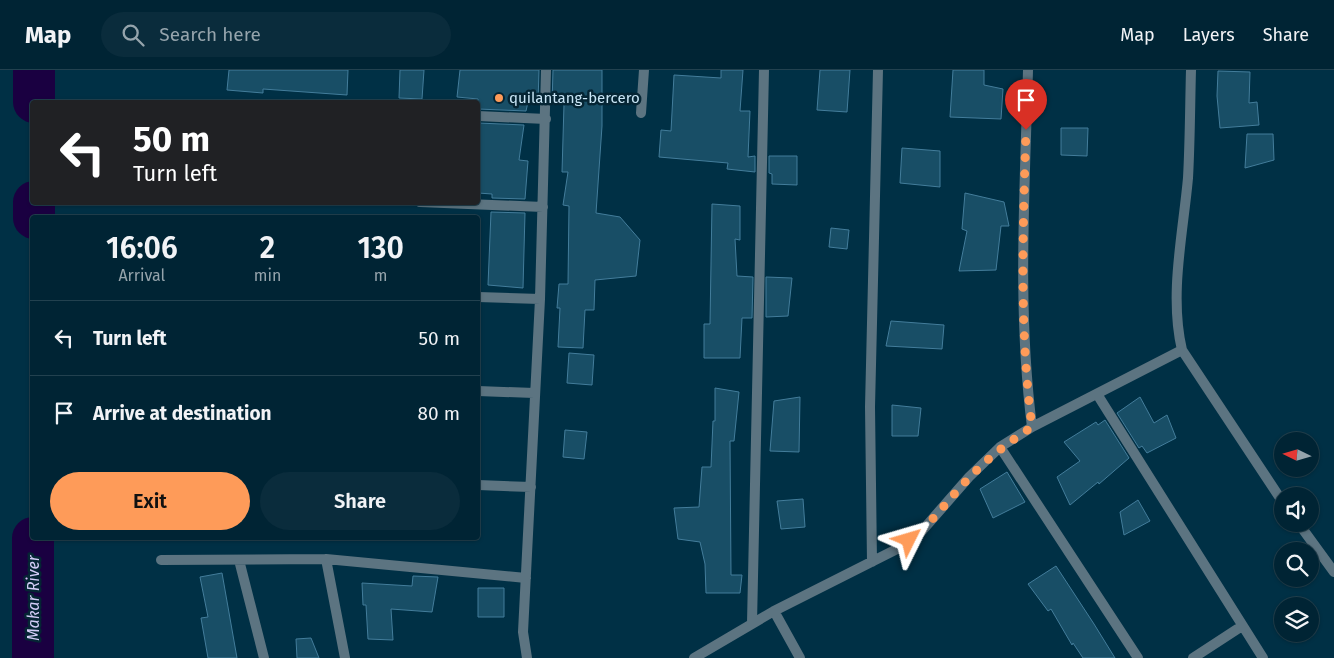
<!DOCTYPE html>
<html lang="en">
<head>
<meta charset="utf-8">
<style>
	:root { --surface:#002434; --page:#0a2c3c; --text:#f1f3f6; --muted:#95a4ac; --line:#22414f; --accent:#fe9b59 }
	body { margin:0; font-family:"Fira Sans",sans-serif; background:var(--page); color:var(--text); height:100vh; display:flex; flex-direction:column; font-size:19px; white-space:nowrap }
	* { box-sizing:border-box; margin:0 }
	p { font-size:16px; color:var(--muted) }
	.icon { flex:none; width:28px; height:28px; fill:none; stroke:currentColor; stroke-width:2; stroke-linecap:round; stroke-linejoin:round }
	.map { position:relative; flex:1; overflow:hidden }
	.details { position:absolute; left:30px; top:145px; width:450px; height:325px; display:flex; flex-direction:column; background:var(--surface); border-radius:5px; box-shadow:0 1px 4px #0004,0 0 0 1px var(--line) }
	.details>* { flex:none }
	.top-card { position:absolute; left:30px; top:30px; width:450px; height:105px; border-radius:5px; box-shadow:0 1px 4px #0004,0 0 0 1px var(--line); background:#202124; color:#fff; overflow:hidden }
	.needle { width:32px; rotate:275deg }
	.controls { position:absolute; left:1274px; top:362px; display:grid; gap:10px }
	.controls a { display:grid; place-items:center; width:45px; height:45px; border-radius:50%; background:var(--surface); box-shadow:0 1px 4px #0004,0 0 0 1px var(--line); font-size:25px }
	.pin { position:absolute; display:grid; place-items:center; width:42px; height:42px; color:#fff; margin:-51px -21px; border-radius:50% 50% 50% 0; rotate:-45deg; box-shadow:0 0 5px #0007 }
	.pin .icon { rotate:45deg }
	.me { position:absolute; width:55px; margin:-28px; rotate:50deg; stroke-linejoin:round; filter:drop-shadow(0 0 4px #0008) }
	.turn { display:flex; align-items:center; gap:18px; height:105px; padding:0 20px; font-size:22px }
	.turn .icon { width:65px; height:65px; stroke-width:2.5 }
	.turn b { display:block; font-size:35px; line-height:42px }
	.eta { display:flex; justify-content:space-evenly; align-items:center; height:85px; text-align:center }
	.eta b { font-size:30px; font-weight:600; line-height:35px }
	.action { display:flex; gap:10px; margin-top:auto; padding:10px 20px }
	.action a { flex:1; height:58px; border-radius:30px; background:var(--accent); color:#111; font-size:20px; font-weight:600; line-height:58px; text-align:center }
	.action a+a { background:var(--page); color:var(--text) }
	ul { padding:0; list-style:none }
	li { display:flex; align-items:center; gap:15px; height:75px; padding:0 20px; border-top:1px solid var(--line) }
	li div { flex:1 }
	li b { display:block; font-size:19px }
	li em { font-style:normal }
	header { display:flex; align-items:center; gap:30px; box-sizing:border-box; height:70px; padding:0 25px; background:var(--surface); border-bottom:1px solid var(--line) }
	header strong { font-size:24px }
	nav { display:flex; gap:28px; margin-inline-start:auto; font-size:18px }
	.search { width:350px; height:45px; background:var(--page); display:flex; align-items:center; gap:12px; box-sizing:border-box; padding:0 18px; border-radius:28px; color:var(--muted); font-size:19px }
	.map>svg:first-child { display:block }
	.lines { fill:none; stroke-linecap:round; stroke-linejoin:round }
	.river { stroke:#1a0041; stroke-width:42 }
	.building { fill:#184e66; stroke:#437d9b }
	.street { stroke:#5c7481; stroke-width:10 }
	.route { stroke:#fe9b59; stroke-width:9; stroke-dasharray:0 16.2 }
	.poi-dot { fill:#fe9b59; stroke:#052534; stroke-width:2 }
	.labels { text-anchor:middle; stroke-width:5; stroke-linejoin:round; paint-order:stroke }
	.poi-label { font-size:15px; fill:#c8e5f5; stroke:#052534; text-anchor:start }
	.water-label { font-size:16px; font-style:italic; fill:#d3ccf6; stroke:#052534 }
</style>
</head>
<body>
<header>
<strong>Map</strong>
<div class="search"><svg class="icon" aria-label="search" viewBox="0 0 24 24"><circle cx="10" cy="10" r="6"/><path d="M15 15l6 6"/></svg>Search here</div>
<nav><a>Map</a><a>Layers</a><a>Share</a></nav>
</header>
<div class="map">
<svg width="1334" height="588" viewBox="0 0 1334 588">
	<rect width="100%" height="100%" fill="#003045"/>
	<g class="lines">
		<!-- river -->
		<path class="river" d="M 34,32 L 34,0
			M 34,148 L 34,132
			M 33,588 L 33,468"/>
	</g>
	<!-- building -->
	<path class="building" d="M 229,0 L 348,0 L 347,25 L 263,19 L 263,23 L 227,20 Z
		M 400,0 L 424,0 L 422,29 L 399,28 Z
		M 460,0 L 539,0 L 538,33 L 528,32 L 526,41 L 478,39 L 478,29 L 457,27 Z
		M 553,0 L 602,0 L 602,56 L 596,143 L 620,147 L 640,170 L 636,206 L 595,210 L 594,240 L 585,240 L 583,278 L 558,277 L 560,238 L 557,238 L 559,214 L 568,214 L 569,136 L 563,135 L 568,102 L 562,102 L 564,34 L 552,34 Z
		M 721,0 L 743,0 L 740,41 L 750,41 L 748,87 L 755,86 L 755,102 L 727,99 L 728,93 L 659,87 L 661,60 L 671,61 L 674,5 L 721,8 Z
		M 820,0 L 850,0 L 847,42 L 817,40 Z
		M 953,0 L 984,0 L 984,15 L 1003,19 L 1001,49 L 950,47 Z
		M 1218,1 L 1250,2 L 1249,33 L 1257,32 L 1259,55 L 1220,58 L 1217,26 Z
		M 478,53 L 524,55 L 519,90 L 528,91 L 525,129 L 492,128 L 492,124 L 478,123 Z
		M 1061,58 L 1088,58 L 1087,86 L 1061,85 Z
		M 1247,64 L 1273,64 L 1274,90 L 1245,98 Z
		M 902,78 L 940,81 L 940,117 L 900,113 Z
		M 769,86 L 797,86 L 797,115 L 772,114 L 772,104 L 769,103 Z
		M 965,123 L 1004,132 L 1009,156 L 1001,156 L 996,200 L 959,201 L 967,161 L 962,159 Z
		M 712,134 L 740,136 L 740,170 L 735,169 L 737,206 L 753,207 L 752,248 L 742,248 L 740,288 L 704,288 L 704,254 L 710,254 Z
		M 491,142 L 525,143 L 523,218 L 488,215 Z
		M 831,158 L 849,160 L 847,179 L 829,177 Z
		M 766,207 L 792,208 L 788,246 L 766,247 Z
		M 891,251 L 944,255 L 942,279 L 886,276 Z
		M 569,283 L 594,285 L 592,315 L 567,313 Z
		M 715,318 L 739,322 L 734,371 L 730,371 L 731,505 L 742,505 L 740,523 L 706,523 L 705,494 L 700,472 L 678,469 L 674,438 L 699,437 L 702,397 L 711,397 L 713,351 L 715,351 Z
		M 800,327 L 799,382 L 770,381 L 774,331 Z
		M 1140,327 L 1154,353 L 1167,345 L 1176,368 L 1147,383 L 1142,376 L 1139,378 L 1117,343 Z
		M 892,335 L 921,338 L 918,366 L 892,366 Z
		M 1105,350 L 1129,388 L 1099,414 L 1098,412 L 1070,435 L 1057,407 L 1080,391 L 1064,372 L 1096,352 L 1098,355 Z
		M 565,360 L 587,362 L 584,389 L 563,387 Z
		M 1007,402 L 1025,432 L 993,448 L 980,419 Z
		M 803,429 L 805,457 L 781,459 L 777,431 Z
		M 1138,430 L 1150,451 L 1124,465 L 1120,442 Z
		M 1056,496 L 1094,554 L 1115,588 L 1083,588 L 1073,573 L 1072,575 L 1051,539 L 1048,541 L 1028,514 Z
		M 222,503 L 237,588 L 208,588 L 201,548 L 208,547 L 200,507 Z
		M 413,506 L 438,507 L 432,542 L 391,539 L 393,570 L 368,569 L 366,535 L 363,535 L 362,513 L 412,516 Z
		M 478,518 L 504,518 L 504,547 L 478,547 Z
		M 311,568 L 319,588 L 297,588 L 296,569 Z"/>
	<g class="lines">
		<!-- street -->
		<path class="street" d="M 1028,0 C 1025,119 1017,238 1032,357
			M 1191,0 C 1190,36 1190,72 1188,108 C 1183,164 1169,225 1182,280 L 1282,431
			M 641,43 L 644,0
			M 478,46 L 546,49
			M 420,132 L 543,137
			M 478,227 L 540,229
			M 478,321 L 534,323
			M 1097,324 L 1263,588
			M 1000,377 L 1138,588
			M 478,415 L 531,417
			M 1299,454 L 1334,502
			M 326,489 L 345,588
			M 161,490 L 326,489 L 526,508
			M 239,490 L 264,588
			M 872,492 L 870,337 L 878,0
			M 774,541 L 800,588
			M 752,553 L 764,0
			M 527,588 L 523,562 L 540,229 L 546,0
			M 694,588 L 774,541 L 897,479 L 921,462 L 969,407 L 1000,377 L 1032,357 L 1182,280
			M 1193,588 L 1242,556"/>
	</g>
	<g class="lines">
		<!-- route -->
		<path class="route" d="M 909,470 C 933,453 949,428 970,407 C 989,387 1009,372 1032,357 C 1019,258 1023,159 1026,60"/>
	</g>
	<!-- markers -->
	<circle class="poi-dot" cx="499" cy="28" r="5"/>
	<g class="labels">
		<!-- poi labels -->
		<g class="poi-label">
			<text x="509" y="33">quilantang-bercero</text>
		</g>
		<!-- water labels -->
		<g class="water-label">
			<text transform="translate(33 528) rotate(-90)" y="6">Makar River</text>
		</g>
	</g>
</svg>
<div class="controls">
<a><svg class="needle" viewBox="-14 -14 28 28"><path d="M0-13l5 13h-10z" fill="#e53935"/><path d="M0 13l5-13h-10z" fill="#95a4ac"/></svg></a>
<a><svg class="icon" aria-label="sound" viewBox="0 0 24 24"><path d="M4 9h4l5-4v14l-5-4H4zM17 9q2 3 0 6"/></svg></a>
<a><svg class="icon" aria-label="search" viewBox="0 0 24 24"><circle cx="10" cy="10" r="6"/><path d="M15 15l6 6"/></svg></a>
<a><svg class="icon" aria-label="layers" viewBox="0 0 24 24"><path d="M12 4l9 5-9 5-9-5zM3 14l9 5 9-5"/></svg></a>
</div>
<div class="pin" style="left:1026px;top:60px;background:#d93025"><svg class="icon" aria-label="arrive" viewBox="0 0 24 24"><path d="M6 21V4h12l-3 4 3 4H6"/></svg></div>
<svg class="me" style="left:909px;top:470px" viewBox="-20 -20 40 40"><path d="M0-17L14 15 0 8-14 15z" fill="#fe9b59" stroke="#fff" stroke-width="4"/></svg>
<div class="top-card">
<div class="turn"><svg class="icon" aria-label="left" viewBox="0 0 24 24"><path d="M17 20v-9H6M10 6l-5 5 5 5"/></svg><div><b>50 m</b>Turn left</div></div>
</div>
<section class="details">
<div class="eta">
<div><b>16:06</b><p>Arrival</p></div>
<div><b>2</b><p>min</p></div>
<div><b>130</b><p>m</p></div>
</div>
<ul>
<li><svg class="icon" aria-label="left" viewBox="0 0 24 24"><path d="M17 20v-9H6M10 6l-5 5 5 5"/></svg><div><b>Turn left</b></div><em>50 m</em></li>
<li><svg class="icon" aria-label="arrive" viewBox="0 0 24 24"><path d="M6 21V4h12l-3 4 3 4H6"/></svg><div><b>Arrive at destination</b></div><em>80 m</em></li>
</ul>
<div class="action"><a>Exit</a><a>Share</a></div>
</section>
</div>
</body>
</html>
